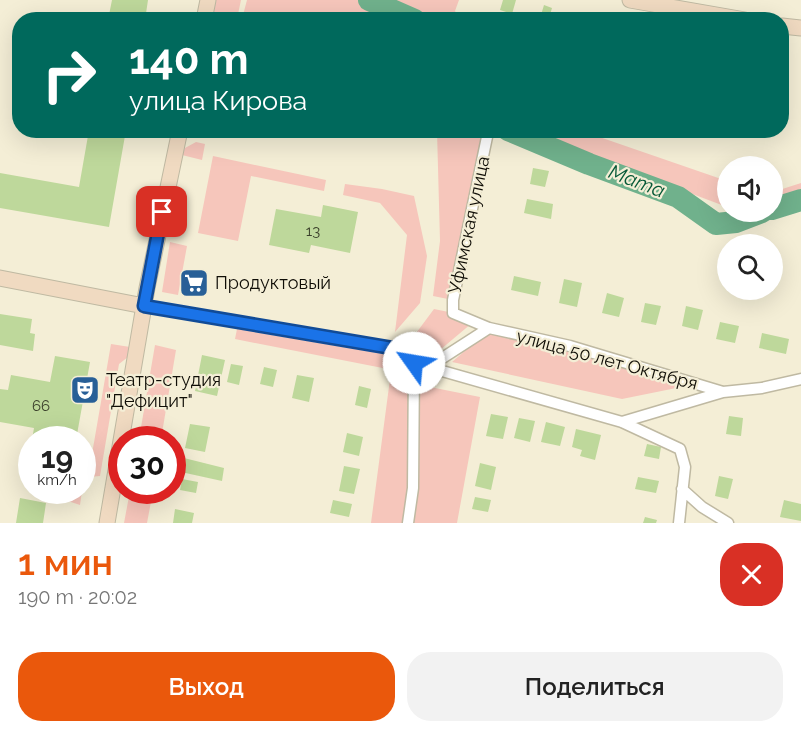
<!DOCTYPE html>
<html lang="ru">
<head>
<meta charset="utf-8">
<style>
	:root { --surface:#fff; --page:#f2f2f2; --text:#222; --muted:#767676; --accent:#ea580c }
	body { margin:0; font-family:Raleway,sans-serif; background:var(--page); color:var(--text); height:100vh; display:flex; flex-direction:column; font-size:22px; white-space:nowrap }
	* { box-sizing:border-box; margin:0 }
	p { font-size:20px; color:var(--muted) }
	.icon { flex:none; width:33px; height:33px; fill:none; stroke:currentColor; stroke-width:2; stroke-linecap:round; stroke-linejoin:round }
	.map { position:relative; height:523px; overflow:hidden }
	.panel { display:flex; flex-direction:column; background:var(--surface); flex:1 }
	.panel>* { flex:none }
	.hud { position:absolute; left:12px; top:12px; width:777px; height:126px; border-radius:24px; box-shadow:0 6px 24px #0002; background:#00695c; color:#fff; overflow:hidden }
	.buttons { position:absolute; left:717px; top:156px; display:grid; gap:12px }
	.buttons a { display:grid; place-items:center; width:66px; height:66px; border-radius:50%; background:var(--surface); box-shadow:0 6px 24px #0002; font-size:30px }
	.speed { position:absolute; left:18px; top:426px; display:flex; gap:12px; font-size:30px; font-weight:700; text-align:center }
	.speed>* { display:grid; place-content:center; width:78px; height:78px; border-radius:50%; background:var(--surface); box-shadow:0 6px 24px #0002; line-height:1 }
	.speed small { font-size:15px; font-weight:400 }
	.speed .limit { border:9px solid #d22; background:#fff; color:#111 }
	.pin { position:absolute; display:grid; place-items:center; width:51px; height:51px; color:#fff; margin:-26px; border-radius:12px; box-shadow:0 3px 9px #0006 }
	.me { position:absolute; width:66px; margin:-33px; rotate:302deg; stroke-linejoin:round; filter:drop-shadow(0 0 4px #0008) }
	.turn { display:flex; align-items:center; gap:21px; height:126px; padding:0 18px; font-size:27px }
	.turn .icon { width:78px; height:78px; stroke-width:2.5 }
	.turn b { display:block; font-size:42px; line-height:51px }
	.round { display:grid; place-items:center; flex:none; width:63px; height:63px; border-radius:24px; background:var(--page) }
	.head { display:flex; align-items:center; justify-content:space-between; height:102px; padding:0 18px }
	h1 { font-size:36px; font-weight:600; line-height:45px; color:var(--accent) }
	.button { display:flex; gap:12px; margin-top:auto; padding:12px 18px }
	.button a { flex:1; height:69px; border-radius:24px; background:var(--accent); color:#fff; font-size:24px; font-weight:600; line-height:69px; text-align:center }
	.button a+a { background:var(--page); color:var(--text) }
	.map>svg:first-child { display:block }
	.green { fill:#f6c6bb }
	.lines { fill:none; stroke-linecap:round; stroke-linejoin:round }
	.river { stroke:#70b18c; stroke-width:22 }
	.building { fill:#bed89b }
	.street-casing { stroke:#bfb9a2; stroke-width:13 }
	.secondary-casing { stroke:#bfb9a2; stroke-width:17 }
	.street { stroke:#fff; stroke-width:10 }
	.secondary { stroke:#f0dac1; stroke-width:15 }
	.route-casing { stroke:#114b97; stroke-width:15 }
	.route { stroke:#1a73e8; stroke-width:10 }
	.labels { text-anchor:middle; stroke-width:4.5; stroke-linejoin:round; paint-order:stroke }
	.number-label { font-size:15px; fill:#3b402b }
	.street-label { font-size:18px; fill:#0f0d06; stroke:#f4eed6 }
	.poi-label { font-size:18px; fill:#0f0d06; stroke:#f4eed6; text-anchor:start }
	.water-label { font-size:20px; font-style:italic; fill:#065937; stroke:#f4eed6 }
</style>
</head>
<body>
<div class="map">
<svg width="801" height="523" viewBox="0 0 801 523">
	<rect width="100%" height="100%" fill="#f4eed6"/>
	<!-- green -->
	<path class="green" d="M 215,0 L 241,0 L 237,19 L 215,19 L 212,13 Z
		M 247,0 L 459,0 L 455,11 L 460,19 L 242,19 Z
		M 437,131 L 486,131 L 487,137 L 453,300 L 433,296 L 440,241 Z
		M 525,131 L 582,131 L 727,181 L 727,207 Z
		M 196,142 L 205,144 L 202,160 L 182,155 L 185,148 Z
		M 213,156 L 326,180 L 324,191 L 251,176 L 238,241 L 198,233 Z
		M 801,183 L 801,208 L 756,218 L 740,212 L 772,212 L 773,192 Z
		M 345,184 L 382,189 L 414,196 L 427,256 L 420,303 L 395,332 L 407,235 L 380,203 L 343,195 Z
		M 170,242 L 187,246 L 178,295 L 162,292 Z
		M 434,309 L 478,318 L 434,355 L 405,348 Z
		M 496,324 L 701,383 L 622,399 L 452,362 Z
		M 237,329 L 390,355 L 403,372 L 235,339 Z
		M 111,344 L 130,347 L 128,357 L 119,364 L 100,476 L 88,477 Z
		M 155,345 L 176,350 L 161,439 L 139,439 Z
		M 390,379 L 480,397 L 457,523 L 371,523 Z
		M 64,491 L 82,491 L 80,505 L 62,499 Z
		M 130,491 L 153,491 L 147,523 L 124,523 Z"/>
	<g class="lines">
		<!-- river -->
		<path class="river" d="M 369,0 L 415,20
			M 508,130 L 589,164 L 678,197 L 716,224 L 736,222 L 762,212
			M 772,209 L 801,200"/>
	</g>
	<!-- building -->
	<path class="building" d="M 112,0 L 148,0 L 145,20 L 108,20 Z
		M 503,0 L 516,0 L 512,14 L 500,10 Z
		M 544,5 L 552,8 L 549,18 L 541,15 Z
		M 89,130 L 126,130 L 109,227 L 0,208 L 0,173 L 79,187 Z
		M 533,168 L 549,171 L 545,187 L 530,184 Z
		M 527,199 L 553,204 L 551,219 L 524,213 Z
		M 323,205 L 358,212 L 350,253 L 311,245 L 309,253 L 269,245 L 276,209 L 321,217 Z
		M 192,274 L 200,277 L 196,292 L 187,290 Z
		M 514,276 L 541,282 L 538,296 L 511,290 Z
		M 564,279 L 582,283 L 577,307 L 559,303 Z
		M 607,293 L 624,298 L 619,317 L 602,313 Z
		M 645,303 L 661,306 L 656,325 L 641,322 Z
		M 686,306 L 703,310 L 698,330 L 682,326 Z
		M 0,314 L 32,319 L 30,333 L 35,334 L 33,351 L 0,345 Z
		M 720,322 L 739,326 L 735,343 L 716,339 Z
		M 762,333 L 789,339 L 786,354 L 759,348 Z
		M 202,355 L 225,360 L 217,396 L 195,391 Z
		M 55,356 L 90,362 L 76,440 L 32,440 L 34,428 L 0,422 L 0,389 L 8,390 L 11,375 L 50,382 Z
		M 231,364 L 243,366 L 239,385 L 227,382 Z
		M 264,367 L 277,370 L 273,387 L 260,384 Z
		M 297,375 L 314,378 L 309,402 L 292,398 Z
		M 359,386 L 371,389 L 367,408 L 355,405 Z
		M 491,414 L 508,417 L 503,439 L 486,436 Z
		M 729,416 L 743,418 L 741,436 L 726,434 Z
		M 519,418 L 535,421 L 530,442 L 514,438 Z
		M 546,422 L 565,427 L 560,446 L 541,442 Z
		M 190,424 L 210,427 L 205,452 L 185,448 Z
		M 576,429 L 601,435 L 595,460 L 580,456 L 582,450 L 572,447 Z
		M 347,433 L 363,437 L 359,456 L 343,452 Z
		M 647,444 L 661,447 L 659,459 L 644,456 Z
		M 184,458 L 224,468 L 222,481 L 181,472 Z
		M 480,463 L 496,467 L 491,490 L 475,486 Z
		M 344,466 L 360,469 L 354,494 L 339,491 Z
		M 719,476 L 733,479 L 728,499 L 715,496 Z
		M 638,477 L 659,481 L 656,493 L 635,489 Z
		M 182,479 L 198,482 L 196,493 L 180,490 Z
		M 475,497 L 491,500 L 488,512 L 472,509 Z
		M 20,498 L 46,503 L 43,523 L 16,523 Z
		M 333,500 L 352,504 L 349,517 L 330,513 Z
		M 784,500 L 801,504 L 801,521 L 780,517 Z
		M 175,509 L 194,513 L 192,523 L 173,523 Z
		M 645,517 L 657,520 L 656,523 L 643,523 Z"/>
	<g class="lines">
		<!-- street casing -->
		<g class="street-casing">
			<path id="street" d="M 487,137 L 453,300 L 453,313 L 489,328
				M 144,306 L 392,348 L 414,363 L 622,422 L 680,449 L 685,467 L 679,523
				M 430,366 L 489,328 L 570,346 L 723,392
				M 622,422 L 723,392 L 762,388 L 801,379
				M 682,489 L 702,507 L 728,523
				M 408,523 L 413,488 L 414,363"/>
		</g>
		<!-- secondary casing -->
		<g class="secondary-casing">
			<path id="secondary" d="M 630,0 L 745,20
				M 204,20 L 208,0
				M 782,26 L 801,28
				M 0,278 L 144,306
				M 107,523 L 147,288 L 180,130"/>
		</g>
		<!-- street -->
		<use href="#street" class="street"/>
		<!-- secondary -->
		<use href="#secondary" class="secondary"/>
	</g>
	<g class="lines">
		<!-- route casing -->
		<g class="route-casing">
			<path id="route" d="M 162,212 L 144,306 L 392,348 L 414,363"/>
		</g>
		<!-- route -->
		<use href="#route" class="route"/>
	</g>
	<!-- icons -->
	<defs>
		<g id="supermarket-square" transform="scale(1.5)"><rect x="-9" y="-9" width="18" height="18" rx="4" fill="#285f97" stroke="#f4eed6"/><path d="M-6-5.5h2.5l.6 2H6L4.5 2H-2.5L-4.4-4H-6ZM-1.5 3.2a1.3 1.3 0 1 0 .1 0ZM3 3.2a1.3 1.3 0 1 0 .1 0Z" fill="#fff"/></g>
		<g id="theatre-square" transform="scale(1.5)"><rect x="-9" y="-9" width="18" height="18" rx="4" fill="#285f97" stroke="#f4eed6"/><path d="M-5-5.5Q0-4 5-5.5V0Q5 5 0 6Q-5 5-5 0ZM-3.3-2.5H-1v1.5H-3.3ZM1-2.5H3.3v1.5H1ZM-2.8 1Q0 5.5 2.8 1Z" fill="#fff"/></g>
	</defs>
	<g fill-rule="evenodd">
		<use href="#supermarket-square" x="194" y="283"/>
		<use href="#theatre-square" x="85" y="390"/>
	</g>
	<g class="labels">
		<!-- number labels -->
		<g class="number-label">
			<text x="313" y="236">13</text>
			<text x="41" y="411">66</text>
		</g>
		<!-- street labels -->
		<g class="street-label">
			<text transform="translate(469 225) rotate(-78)" y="6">Уфимская улица</text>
			<text transform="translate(607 360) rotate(15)" y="6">улица 50 лет Октября</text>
		</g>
		<!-- poi labels -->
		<g class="poi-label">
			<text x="215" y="289">Продуктовый</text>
			<text x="106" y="386">Театр-студия<tspan x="106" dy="21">"Дефицит"</tspan></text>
		</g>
		<!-- water labels -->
		<g class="water-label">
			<text transform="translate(637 181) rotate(21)" y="7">Мата</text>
		</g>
	</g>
</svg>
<div class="buttons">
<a><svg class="icon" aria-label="sound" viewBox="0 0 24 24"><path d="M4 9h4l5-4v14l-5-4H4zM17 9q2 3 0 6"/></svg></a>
<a><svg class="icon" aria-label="search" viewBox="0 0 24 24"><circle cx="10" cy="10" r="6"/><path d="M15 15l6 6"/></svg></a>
</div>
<div class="speed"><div>19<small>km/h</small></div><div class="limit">30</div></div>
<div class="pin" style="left:162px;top:212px;background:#d93025"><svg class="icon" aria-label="arrive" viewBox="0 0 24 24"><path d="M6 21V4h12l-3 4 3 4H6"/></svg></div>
<svg class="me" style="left:414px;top:363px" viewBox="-20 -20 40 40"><circle r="19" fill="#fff"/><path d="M0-13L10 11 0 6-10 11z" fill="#1a73e8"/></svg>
<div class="hud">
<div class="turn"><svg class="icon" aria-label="right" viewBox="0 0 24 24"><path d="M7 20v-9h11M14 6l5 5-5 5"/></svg><div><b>140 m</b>улица Кирова</div></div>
</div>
</div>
<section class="panel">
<div class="head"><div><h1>1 мин</h1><p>190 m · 20:02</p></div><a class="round" style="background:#d93025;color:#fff"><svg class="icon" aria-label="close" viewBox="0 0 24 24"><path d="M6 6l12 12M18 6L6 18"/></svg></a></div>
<div class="button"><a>Выход</a><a>Поделиться</a></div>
</section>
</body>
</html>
